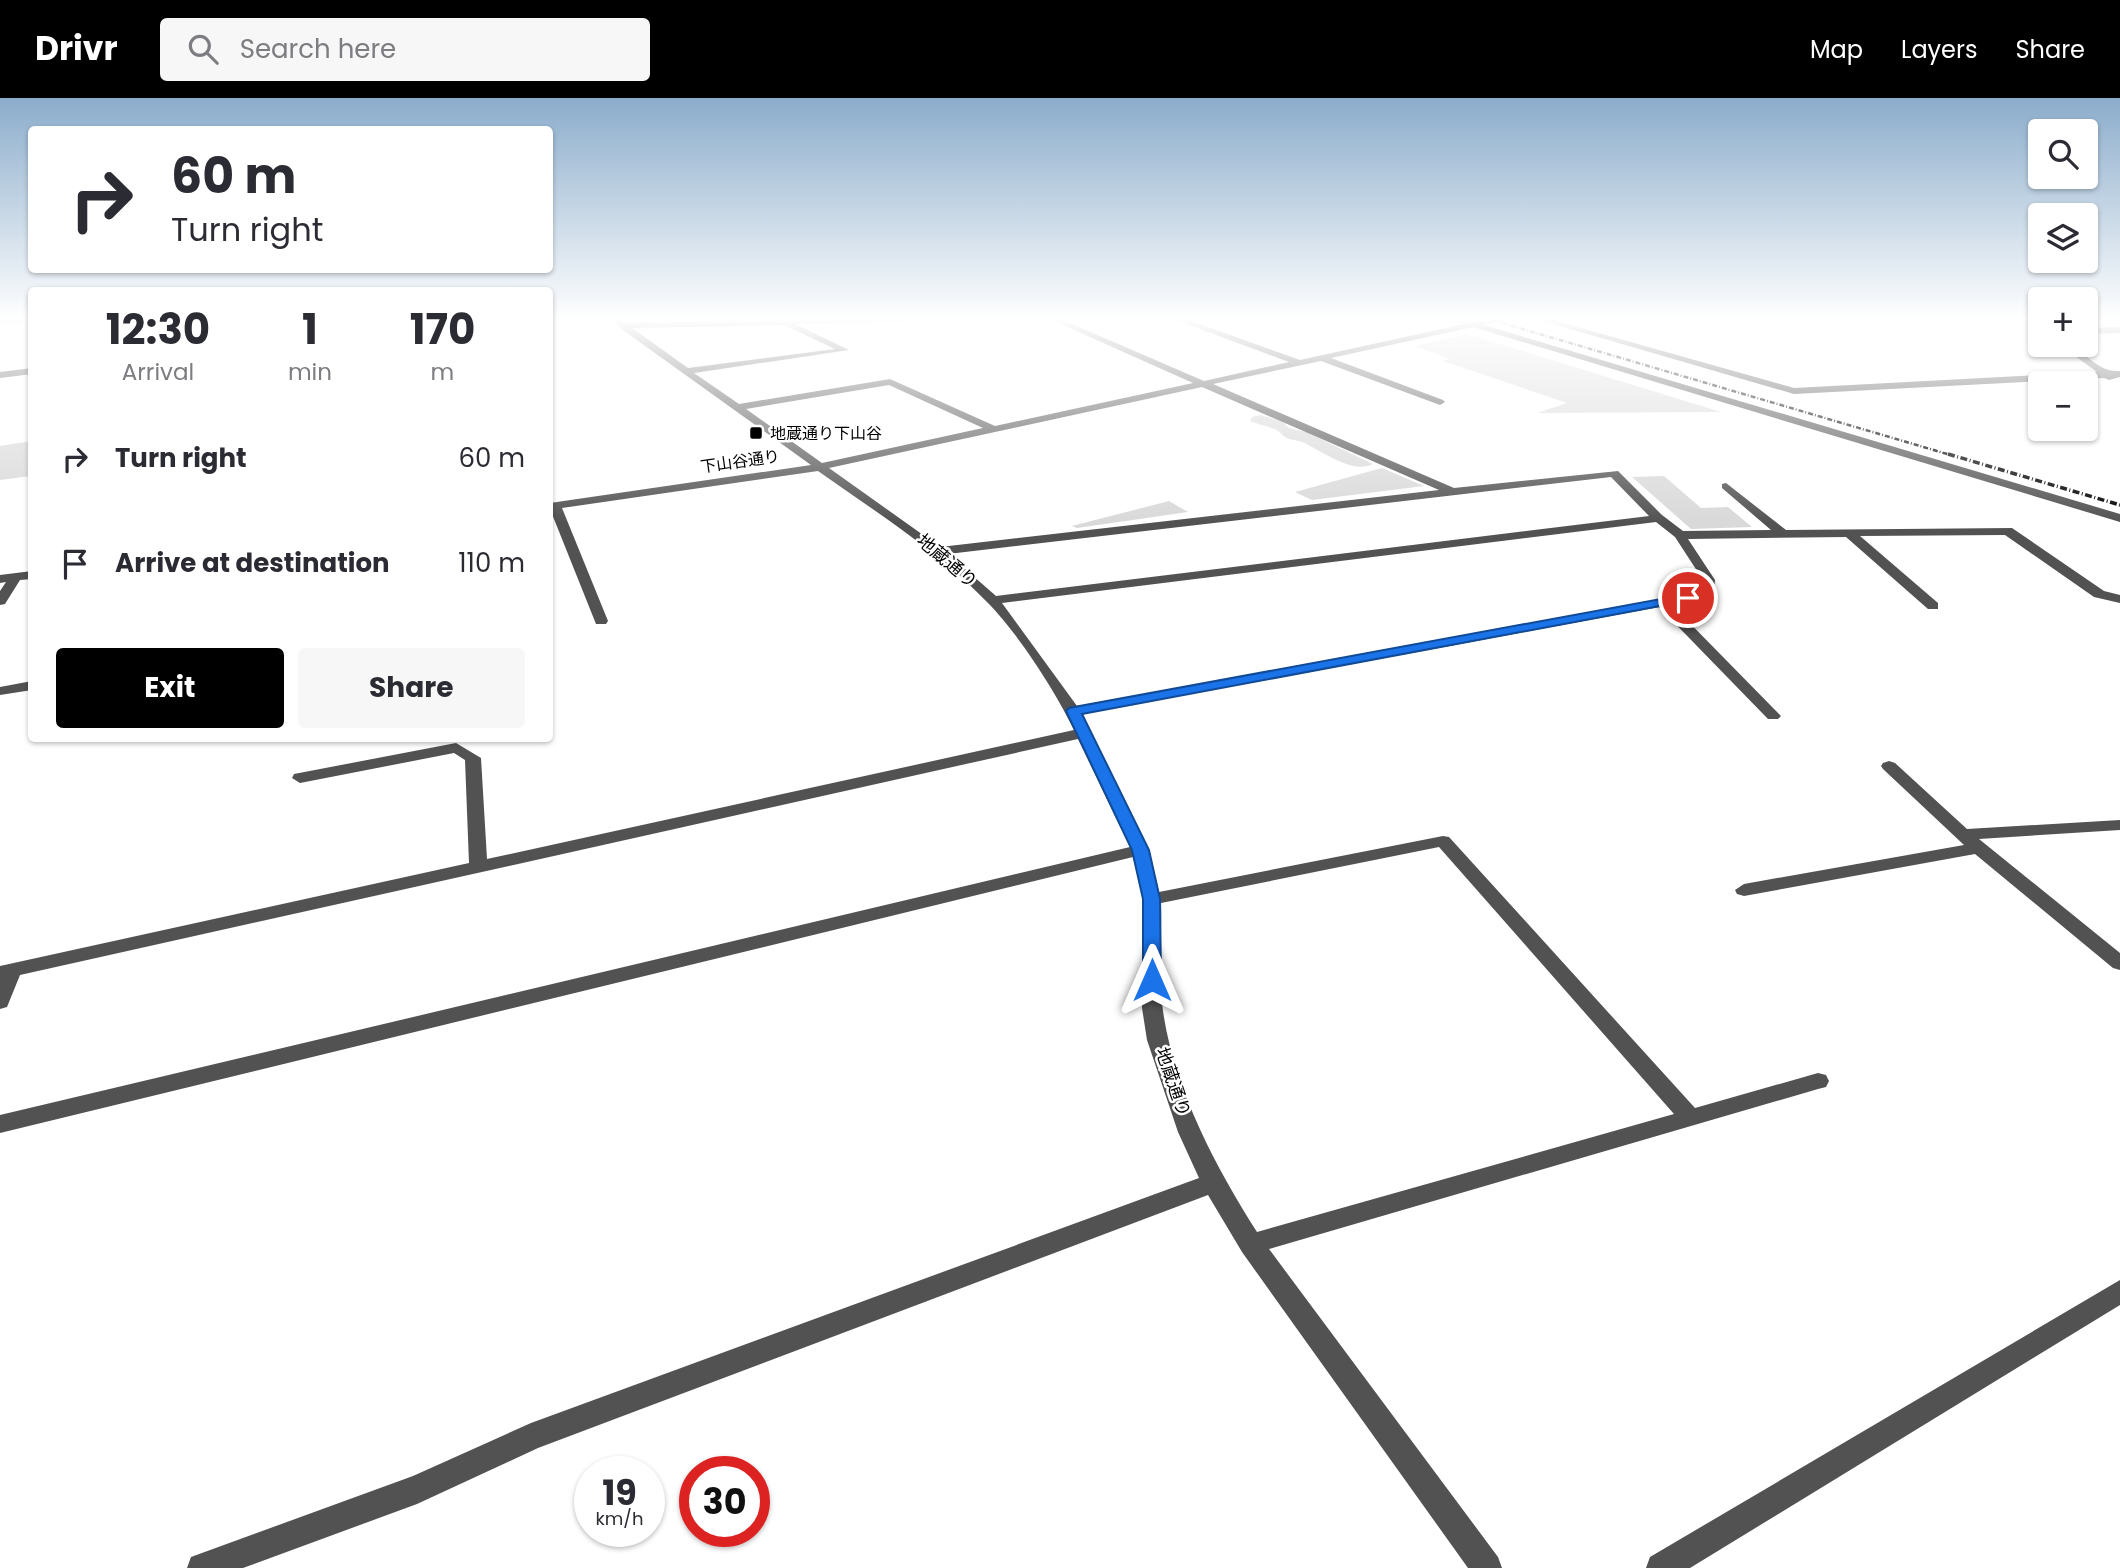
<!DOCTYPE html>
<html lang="en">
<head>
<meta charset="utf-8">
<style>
	:root { --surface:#fff; --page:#f7f7f7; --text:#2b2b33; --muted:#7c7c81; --accent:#000 }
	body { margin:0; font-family:Poppins,"Noto Sans JP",sans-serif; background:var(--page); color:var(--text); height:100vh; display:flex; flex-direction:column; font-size:26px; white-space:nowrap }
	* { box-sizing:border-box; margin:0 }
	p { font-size:23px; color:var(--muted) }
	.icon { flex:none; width:38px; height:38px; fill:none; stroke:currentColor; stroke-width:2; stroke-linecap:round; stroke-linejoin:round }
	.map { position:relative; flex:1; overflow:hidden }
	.drawer { position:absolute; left:28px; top:189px; width:525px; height:455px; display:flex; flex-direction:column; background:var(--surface); border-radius:7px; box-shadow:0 2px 5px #0004 }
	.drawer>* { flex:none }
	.guide { position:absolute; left:28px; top:28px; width:525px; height:147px; border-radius:7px; box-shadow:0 2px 5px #0004; background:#fff; color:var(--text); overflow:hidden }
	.fabs { position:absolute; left:2028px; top:21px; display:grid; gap:14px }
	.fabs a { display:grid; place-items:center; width:70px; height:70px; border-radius:7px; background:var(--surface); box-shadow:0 2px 5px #0004; font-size:35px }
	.speed { position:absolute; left:574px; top:1358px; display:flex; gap:14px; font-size:35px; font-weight:700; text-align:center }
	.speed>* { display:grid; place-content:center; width:91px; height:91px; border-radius:50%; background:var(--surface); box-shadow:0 2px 5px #0004; line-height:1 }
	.speed small { font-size:18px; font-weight:400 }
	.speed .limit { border:10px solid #d22; background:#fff; color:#111 }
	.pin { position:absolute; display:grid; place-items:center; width:60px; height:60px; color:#fff; margin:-30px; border:4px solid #fff; border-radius:50%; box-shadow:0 2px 7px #0007 }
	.me { position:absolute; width:77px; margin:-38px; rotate:0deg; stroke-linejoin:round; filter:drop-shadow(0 0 5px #0008) }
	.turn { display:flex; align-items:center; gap:24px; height:147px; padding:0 28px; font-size:32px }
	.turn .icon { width:91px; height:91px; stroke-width:2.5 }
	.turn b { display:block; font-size:49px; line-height:60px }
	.eta { display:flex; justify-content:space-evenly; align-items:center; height:119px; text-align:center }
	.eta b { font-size:42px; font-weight:700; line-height:49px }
	.primary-button { display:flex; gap:14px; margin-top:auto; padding:14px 28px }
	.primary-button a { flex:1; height:80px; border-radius:7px; background:var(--accent); color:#fff; font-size:28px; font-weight:700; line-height:80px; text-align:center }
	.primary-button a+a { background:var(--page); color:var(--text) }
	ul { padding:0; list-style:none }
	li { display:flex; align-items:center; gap:21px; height:105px; padding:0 28px }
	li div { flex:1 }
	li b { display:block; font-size:26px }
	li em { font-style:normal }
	header { display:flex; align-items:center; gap:42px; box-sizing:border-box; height:98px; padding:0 35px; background:var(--accent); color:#fff }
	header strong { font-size:33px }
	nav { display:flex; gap:38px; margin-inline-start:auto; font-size:24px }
	.search { width:490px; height:63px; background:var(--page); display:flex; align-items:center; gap:18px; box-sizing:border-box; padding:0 24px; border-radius:7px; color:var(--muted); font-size:26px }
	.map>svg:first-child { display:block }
	.green { fill:#d9d9d9 }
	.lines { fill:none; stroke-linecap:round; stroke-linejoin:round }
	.minor { fill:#525252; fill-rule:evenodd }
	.rail-far1 { stroke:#000; stroke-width:2.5; stroke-dasharray:5 2 1 2; stroke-linecap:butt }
	.rail { stroke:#000; stroke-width:3.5; stroke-dasharray:7 2.5 1 2.5; stroke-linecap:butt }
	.route { fill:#1a73e8; stroke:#114b97; stroke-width:2 }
	.poi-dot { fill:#000; stroke:#fff; stroke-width:2.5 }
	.labels { text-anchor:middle; stroke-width:5; stroke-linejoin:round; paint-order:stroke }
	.far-poi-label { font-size:16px; fill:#000; stroke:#fff; text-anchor:start }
	.far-street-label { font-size:16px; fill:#000; stroke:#fff }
	.street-label { font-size:18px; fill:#000; stroke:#fff }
</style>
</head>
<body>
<header>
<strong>Drivr</strong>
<div class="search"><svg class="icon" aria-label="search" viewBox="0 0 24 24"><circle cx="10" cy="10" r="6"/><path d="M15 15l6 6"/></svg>Search here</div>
<nav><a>Map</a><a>Layers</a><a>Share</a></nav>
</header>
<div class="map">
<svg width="2120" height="1470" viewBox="0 0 2120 1470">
	<rect width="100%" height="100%" fill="#fff"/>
	<!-- green -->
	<path class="green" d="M 1467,236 L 1721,314 L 1537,315 L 1567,305 L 1443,263 L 1450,261 L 1415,248 Z
		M 1260,317 L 1282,323 L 1289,330 L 1306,334 L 1373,366 C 1352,377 1321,352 1302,344 C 1296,342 1290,342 1285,339 C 1282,337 1280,334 1277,332 C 1268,328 1259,327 1250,323 L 1252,319 Z
		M 31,343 L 31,378 L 0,382 L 0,348 Z
		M 1382,370 L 1424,388 L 1312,402 L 1295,394 Z
		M 1664,378 L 1701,410 L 1728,409 L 1752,429 L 1691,431 L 1632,379 Z
		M 1169,403 L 1188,414 L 1077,430 L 1072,428 Z"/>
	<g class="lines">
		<!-- minor -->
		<path class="minor" d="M 32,219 L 32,223 L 0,225 L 0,221 Z
			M 610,219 L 619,219 L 625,225 L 994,219 L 990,221 L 795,226 L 849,252 L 694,275 L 739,306 L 890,281 L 995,328 L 1193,285 L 1045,219 L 1056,219 L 1204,283 L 1289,264 L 1168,219 L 1180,219 L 1300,262 L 1464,226 L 1444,219 L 1457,219 L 1474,224 L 1513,219 L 1484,227 L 2120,416 L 2120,424 L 1473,229 L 1331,260 L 1443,302 L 1445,304 L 1440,307 L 1321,263 L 1213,286 L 1454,390 L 1618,373 L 1662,417 L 1683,433 L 1771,432 L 1722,390 L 1722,386 L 1726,385 L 1786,432 L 2012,430 L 2104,493 L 2120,497 L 2120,505 L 2094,499 L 2005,437 L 1860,438 L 1938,505 L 1938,511 L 1928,511 L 1846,439 L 1688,441 L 1715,482 L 1714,492 L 1693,503 L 1672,507 L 1778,615 L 1781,618 L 1778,621 L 1768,621 L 1659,509 L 1082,616 L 1149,752 L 1159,794 L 1443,738 L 1449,739 L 1695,1010 L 1818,975 L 1826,977 L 1829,983 L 1826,989 L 1818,991 L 1269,1151 L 1498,1459 L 1502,1470 L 1468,1470 L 1242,1154 L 1208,1097 L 538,1350 L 417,1406 L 243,1470 L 187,1470 L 191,1459 L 413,1378 L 531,1325 L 1199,1080 L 1178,1034 L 1147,942 L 1142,910 L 1143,801 L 1133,759 L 0,1035 L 0,1017 L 1130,749 L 1078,641 L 20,877 L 7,909 L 0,911 L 0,868 L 469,765 L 465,662 L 454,655 L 300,685 L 292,680 L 294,676 L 456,645 L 481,660 L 487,761 L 1074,632 C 1056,594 1017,534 987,504 C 938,453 876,414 818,373 L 562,410 L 608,523 L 606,526 L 596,526 L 550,411 L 550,405 L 811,367 L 620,230 ZM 784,227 L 835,251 L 688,270 L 632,230 ZM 889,287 L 983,330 L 822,365 L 746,311 ZM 1202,289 L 1439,392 L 940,449 L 829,370 ZM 1611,379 L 1649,418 L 996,498 L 948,456 ZM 1656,424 L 1675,439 L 1703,482 L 1701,490 L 1685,497 L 1077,608 L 1002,505 ZM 1439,749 L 1674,1016 L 1257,1134 C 1215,1068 1174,990 1163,913 C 1158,878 1162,840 1161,805 Z
			M 1529,219 L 1542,219 L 1794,290 L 2097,274 L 2060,247 C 2084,247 2094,275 2120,273 L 2120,279 L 2109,282 L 2104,280 L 1794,296 Z
			M 2022,219 L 2031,219 L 2040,226 L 2040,232 Z
			M 2120,229 L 2120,235 L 2086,236 L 2086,230 Z
			M 32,270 L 32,276 L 0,280 L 0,274 Z
			M 32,473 L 32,481 L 20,482 L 5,506 L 0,507 L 0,493 L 6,484 L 0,485 L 0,477 Z
			M 32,583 L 32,592 L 0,597 L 0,589 Z
			M 1889,663 L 1895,665 L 1967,731 L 2120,722 L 2120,732 L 1979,741 L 2120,855 L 2120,872 L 2113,870 L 1975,756 L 1744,798 L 1737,796 L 1735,792 L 1744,786 L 1964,747 L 1883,671 L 1881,668 L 1883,665 Z
			M 2120,1182 L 2120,1207 L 1690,1470 L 1646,1470 L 1650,1459 Z"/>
		<!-- rail-far1 -->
		<path class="rail-far1" d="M 1482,219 L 1954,358"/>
		<!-- rail -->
		<path class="rail" d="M 1948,356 L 2120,407"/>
	</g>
	<!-- sky -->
	<linearGradient id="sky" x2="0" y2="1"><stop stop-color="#8baccb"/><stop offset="0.52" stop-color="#fff"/><stop offset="1" stop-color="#fff" stop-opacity="0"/></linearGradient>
	<rect width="2120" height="425" fill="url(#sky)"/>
	<!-- route -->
	<path class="route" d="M 1688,496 L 1694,500 L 1692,502 L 1082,616 L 1149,752 L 1160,801 L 1161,882 L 1158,887 L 1145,887 L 1143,882 L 1143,801 L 1132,752 L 1066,613 L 1069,610 Z"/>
	<!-- markers -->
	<rect class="poi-dot" x="749" y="328" width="14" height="14" rx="3.5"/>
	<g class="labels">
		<!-- far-poi labels -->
		<g class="far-poi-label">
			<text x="770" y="341">地蔵通り下山谷</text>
		</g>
		<!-- far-street labels -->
		<g class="far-street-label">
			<text transform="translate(740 363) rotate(-8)" y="6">下山谷通り</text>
		</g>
		<!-- street labels -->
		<g class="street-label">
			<text transform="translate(947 463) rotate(40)" y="6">地蔵通り</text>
			<text transform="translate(1173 984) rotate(71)" y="6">地蔵通り</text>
		</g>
	</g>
</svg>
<div class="fabs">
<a><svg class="icon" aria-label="search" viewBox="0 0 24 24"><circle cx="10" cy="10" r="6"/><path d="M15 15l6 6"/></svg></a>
<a><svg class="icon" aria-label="layers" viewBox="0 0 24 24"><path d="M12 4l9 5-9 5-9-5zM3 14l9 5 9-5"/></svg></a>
<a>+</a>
<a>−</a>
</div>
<div class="speed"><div>19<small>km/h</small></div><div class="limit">30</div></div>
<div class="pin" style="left:1688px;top:500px;background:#d93025"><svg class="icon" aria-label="arrive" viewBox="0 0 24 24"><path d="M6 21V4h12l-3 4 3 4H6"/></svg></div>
<svg class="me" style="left:1152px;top:882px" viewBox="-20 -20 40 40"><path d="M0-17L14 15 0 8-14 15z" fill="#1a73e8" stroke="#fff" stroke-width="4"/></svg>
<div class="guide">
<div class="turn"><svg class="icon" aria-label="right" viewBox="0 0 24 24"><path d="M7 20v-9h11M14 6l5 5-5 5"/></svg><div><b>60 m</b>Turn right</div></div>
</div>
<section class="drawer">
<div class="eta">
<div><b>12:30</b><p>Arrival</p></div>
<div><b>1</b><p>min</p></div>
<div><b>170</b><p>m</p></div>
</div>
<ul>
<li><svg class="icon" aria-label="right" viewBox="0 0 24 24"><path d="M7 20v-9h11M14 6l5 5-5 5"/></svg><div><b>Turn right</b></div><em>60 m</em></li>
<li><svg class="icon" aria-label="arrive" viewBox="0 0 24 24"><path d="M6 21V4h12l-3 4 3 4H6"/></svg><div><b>Arrive at destination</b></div><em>110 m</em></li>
</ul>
<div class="primary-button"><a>Exit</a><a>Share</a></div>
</section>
</div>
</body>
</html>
